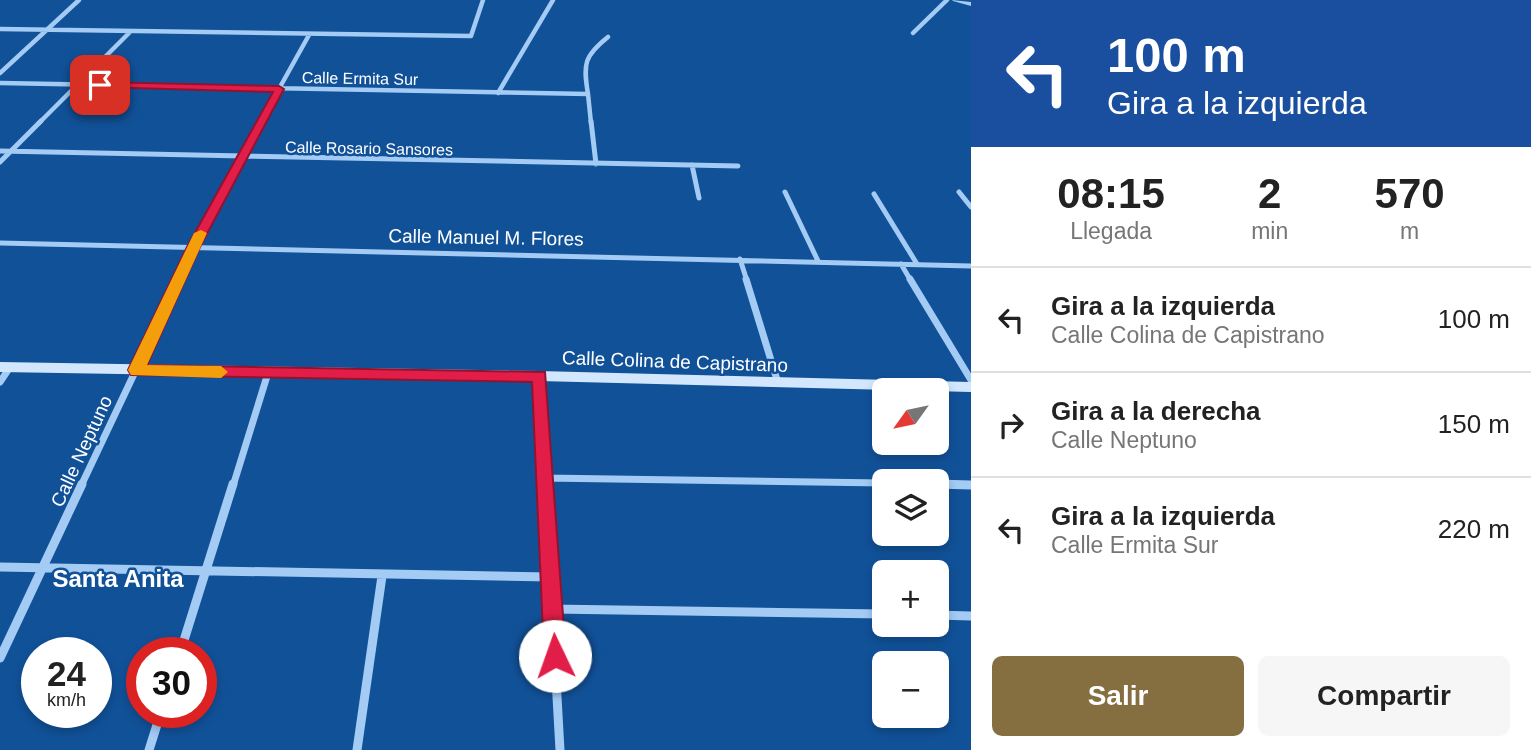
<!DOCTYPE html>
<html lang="es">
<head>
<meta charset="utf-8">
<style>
	:root { --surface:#fff; --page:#f6f6f6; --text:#222; --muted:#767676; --line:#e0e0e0; --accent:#856f41 }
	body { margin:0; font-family:Helvetica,sans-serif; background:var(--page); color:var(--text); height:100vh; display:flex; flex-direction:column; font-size:26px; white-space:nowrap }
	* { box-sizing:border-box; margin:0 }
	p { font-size:23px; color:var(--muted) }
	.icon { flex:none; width:38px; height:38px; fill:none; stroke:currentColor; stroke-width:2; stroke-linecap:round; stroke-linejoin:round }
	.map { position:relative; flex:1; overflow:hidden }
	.panel { display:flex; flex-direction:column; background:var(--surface); width:560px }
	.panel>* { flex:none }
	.hud { background:#1a4fa0; color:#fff; overflow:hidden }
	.needle { width:46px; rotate:237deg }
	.fabs { position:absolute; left:872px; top:378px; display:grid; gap:14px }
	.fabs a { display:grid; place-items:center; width:77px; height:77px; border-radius:10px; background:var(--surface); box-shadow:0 4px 10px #0003; font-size:35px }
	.speed { position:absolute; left:21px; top:637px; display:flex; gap:14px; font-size:35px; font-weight:700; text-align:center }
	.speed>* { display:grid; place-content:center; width:91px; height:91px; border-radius:50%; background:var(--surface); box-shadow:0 4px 10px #0003; line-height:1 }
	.speed small { font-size:18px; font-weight:400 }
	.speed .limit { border:10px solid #d22; background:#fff; color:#111 }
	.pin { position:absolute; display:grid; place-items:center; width:60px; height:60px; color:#fff; margin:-30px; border-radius:14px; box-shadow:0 4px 10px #0006 }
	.me { position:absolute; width:77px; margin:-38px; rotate:357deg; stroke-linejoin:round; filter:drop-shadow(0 0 5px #0008) }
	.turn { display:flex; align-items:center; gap:24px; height:147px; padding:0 21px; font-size:32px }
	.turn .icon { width:91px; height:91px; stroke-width:2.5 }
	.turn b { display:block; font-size:49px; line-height:60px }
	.eta { display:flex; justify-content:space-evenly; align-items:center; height:119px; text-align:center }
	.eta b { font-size:42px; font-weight:800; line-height:49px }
	.cta { display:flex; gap:14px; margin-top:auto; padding:14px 21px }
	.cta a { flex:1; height:80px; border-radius:10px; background:var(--accent); color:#fff; font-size:28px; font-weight:800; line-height:80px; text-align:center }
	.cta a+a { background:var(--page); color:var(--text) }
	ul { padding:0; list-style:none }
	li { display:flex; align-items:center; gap:21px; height:105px; padding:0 21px; border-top:2px solid var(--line) }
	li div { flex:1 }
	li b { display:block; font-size:26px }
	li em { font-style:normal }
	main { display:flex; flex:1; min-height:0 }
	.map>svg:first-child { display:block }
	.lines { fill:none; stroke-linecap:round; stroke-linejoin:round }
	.minor-far3 { stroke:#a3cbf4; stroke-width:4.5 }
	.minor-far2 { stroke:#a3cbf4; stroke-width:5 }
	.minor-far1 { stroke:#a3cbf4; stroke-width:7 }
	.minor { stroke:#a3cbf4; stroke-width:9 }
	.tertiary { fill:#a3cbf4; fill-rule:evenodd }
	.secondary { fill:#d2e7fd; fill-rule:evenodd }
	.route { fill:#e11d48; stroke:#92132f; stroke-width:2 }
	.slow { fill:#f59e0b }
	.labels { text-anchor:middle; stroke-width:5; stroke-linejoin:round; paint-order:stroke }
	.far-street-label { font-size:16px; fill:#fff; stroke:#115198 }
	.street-label { font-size:19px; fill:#fff; stroke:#115198 }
	.near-neighbourhood-label { font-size:24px; font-weight:bold; fill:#fff; stroke:#115198 }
</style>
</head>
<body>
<main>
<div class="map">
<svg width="971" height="750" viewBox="0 0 971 750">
	<rect width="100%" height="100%" fill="#115198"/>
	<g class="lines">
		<!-- minor-far3 -->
		<path class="minor-far3" d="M 0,29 L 471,36 L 483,0
			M 913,33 L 947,0
			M 0,73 L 79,0
			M 0,83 L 588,94 L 591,123
			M 498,93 L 553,0
			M 588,94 C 583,64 584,56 608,37
			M 39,123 L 130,32
			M 260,123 L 309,35"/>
		<!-- minor-far2 -->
		<path class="minor-far2" d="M 591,121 L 596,164
			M 0,151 L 738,166
			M 0,162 L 41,121
			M 692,165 L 699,198
			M 785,192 L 818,261
			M 959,192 L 971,207
			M 874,194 L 917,264
			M 0,243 L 971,266
			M 740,259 L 747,281
			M 901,264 L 911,281
			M 178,281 L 261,121"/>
		<!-- minor-far1 -->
		<path class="minor-far1" d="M 746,279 L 778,383
			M 910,279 L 971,380
			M 539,376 L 545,486
			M 0,382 L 10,367
			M 545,478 L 884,483
			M 936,484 L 971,485
			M 81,486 L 179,279
			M 233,486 L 268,373"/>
		<!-- minor -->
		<path class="minor" d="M 545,484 L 560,750
			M 936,484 L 971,485
			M 0,567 L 550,577
			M 552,609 L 884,614
			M 936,615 L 971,616
			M 180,653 L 233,484
			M 0,658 L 82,484
			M 149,750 L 161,712
			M 357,750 L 382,576"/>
		<!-- tertiary -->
		<path class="tertiary" d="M 952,0 L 971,2 L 971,6 L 953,1 Z"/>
		<!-- secondary -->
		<path class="secondary" d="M 0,362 L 539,371 L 971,382 L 971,392 L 539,381 L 0,372 Z"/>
	</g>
	<!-- route -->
	<path class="route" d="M 100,82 L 279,86 L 284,89 L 200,247 L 147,365 L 545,372 L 566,656 L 563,663 L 555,666 L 547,663 L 544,656 L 532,382 L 131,375 L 128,370 L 187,247 L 273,92 L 97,87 L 95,85 Z"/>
	<!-- slow -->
	<path class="slow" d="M 201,230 L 207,233 L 147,365 L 221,366 L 228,372 L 221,378 L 131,375 L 128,370 L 194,233 Z"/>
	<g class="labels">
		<!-- far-street labels -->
		<g class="far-street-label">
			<text transform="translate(360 78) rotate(1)" y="6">Calle Ermita Sur</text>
			<text transform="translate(369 148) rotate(1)" y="6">Calle Rosario Sansores</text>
		</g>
		<!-- street labels -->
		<g class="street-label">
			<text transform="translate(486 237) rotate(1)" y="7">Calle Manuel M. Flores</text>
			<text transform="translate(675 361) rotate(2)" y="7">Calle Colina de Capistrano</text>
			<text transform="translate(81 451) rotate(-65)" y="7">Calle Neptuno</text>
		</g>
		<!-- near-neighbourhood labels -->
		<g class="near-neighbourhood-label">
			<text x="118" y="587">Santa Anita</text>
		</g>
	</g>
</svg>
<div class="fabs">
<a><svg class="needle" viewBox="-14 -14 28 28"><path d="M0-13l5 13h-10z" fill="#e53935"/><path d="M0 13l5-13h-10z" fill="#767676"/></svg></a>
<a><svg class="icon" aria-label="layers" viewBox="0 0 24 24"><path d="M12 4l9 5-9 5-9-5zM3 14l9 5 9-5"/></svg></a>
<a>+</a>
<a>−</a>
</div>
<div class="speed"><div>24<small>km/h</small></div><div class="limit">30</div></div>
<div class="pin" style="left:100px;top:85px;background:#d93025"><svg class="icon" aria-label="arrive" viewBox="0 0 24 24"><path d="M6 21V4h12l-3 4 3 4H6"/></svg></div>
<svg class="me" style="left:555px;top:656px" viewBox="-20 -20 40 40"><circle r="19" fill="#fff"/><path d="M0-13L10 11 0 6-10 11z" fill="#e11d48"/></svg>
</div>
<section class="panel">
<div class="hud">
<div class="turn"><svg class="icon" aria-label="left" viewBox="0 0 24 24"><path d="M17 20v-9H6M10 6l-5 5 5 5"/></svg><div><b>100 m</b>Gira a la izquierda</div></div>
</div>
<div class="eta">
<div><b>08:15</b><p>Llegada</p></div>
<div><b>2</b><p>min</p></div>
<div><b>570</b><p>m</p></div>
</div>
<ul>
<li><svg class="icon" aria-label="left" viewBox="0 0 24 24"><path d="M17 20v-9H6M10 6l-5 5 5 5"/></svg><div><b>Gira a la izquierda</b><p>Calle Colina de Capistrano</p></div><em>100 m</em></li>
<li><svg class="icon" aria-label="right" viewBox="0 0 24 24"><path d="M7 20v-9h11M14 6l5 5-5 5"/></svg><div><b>Gira a la derecha</b><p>Calle Neptuno</p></div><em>150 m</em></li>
<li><svg class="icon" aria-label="left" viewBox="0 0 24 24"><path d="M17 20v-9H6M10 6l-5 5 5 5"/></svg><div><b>Gira a la izquierda</b><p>Calle Ermita Sur</p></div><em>220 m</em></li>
</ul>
<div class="cta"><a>Salir</a><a>Compartir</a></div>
</section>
</main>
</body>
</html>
